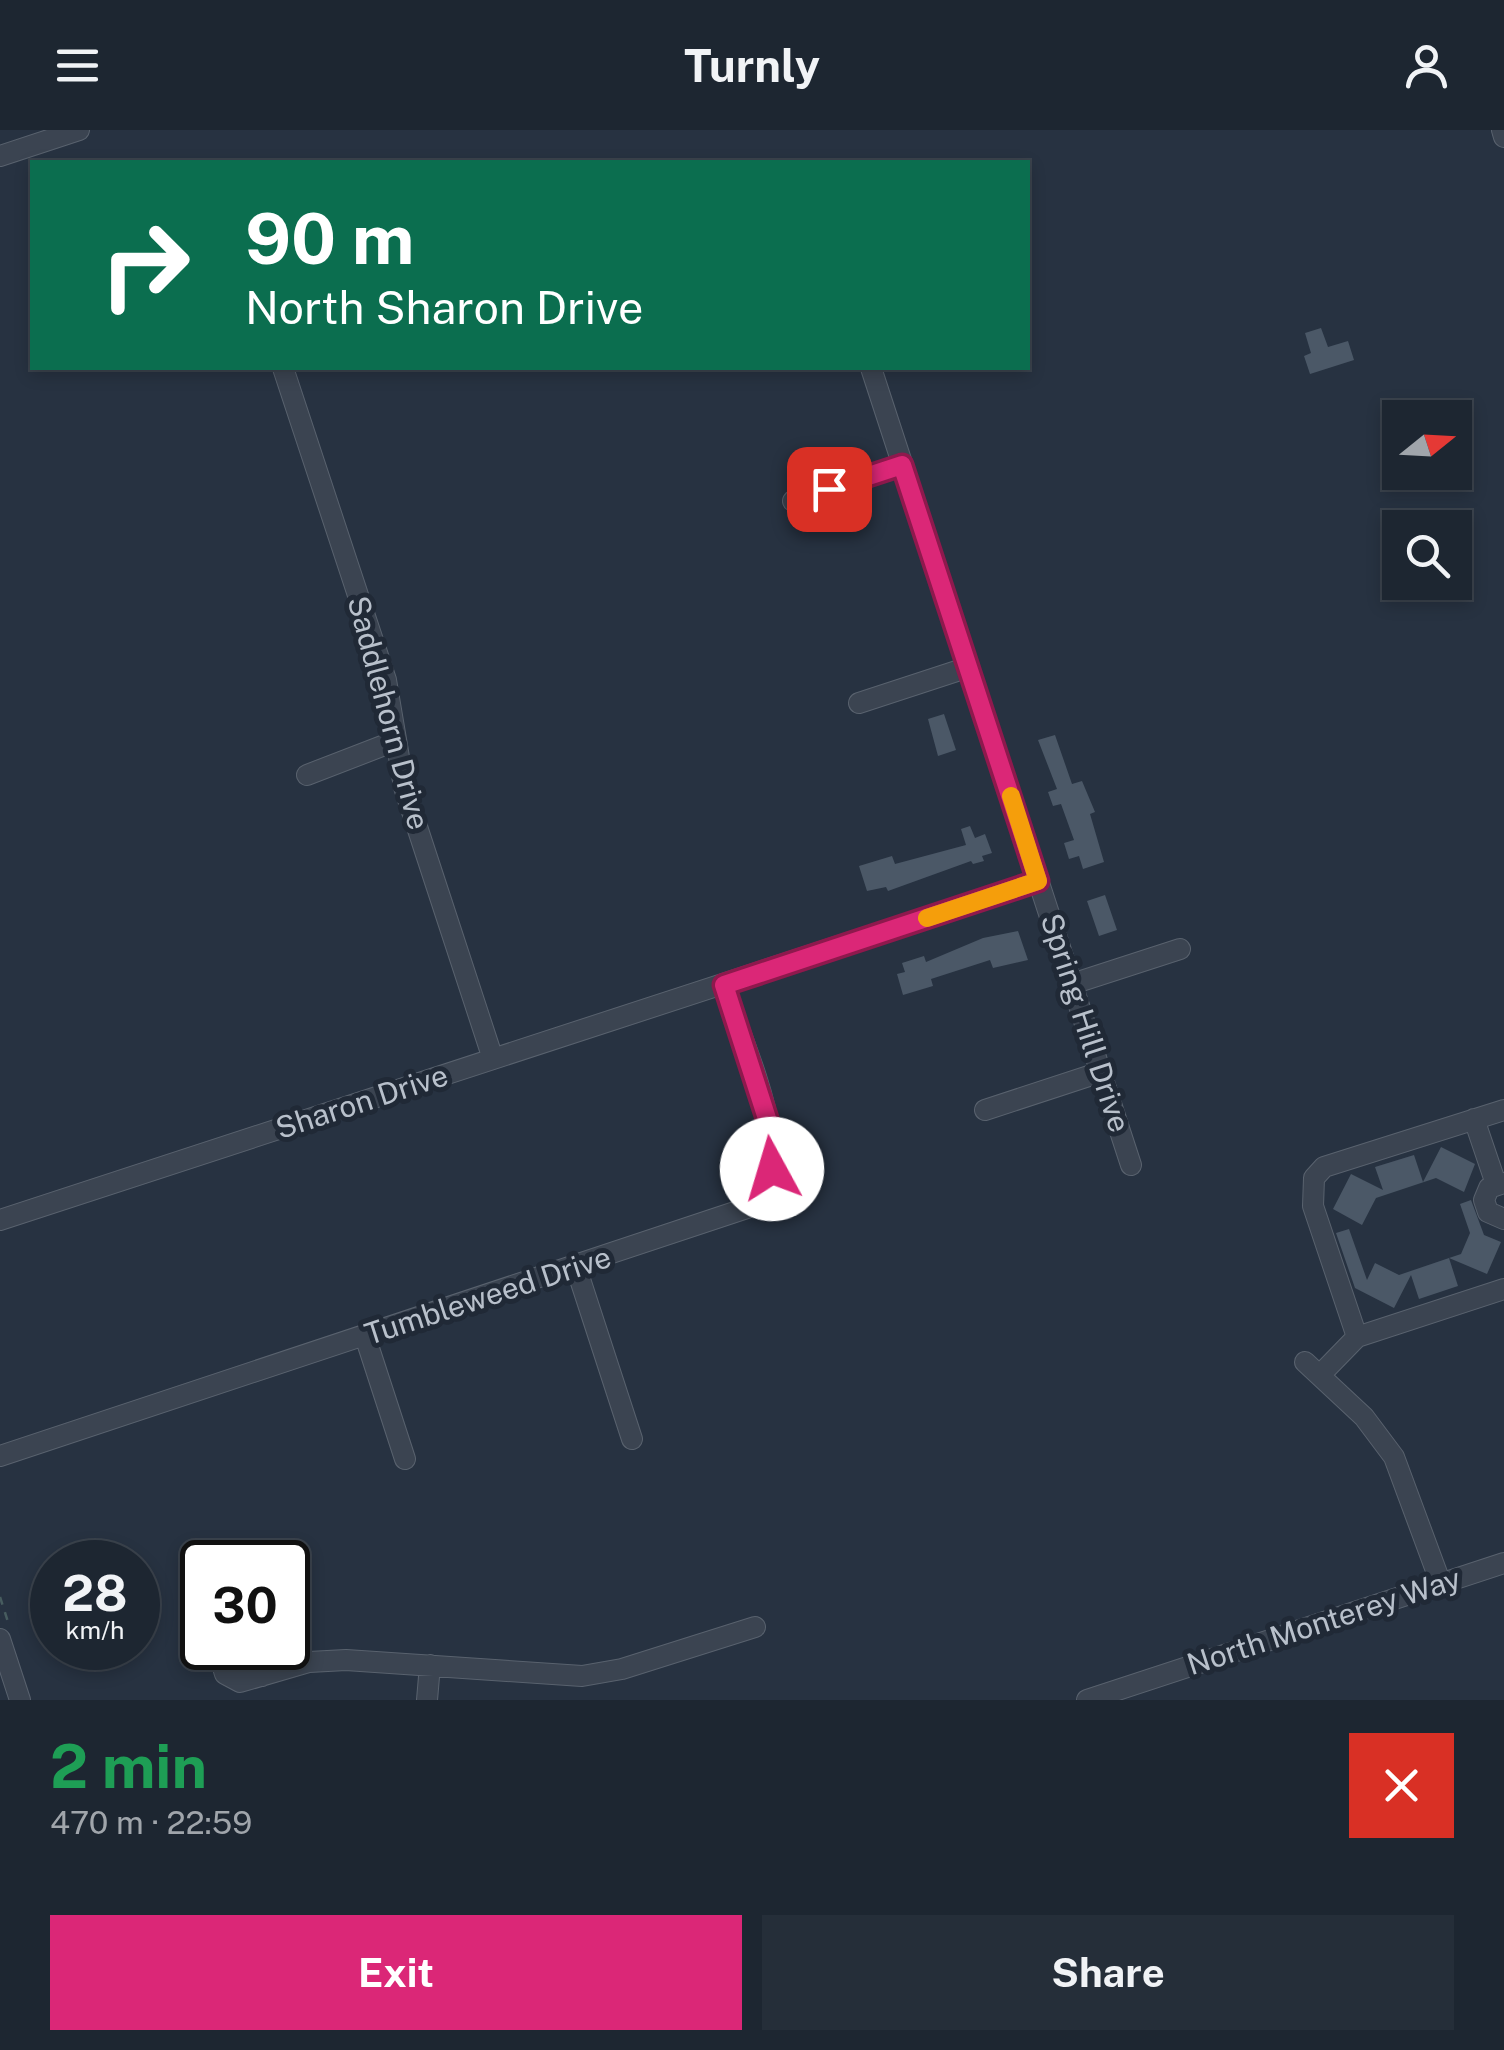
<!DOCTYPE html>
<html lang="en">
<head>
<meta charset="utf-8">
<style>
	:root { --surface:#1d2631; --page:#252e39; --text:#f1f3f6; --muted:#a0a5ab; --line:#3b434d; --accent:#db2777 }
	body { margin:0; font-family:"Public Sans",sans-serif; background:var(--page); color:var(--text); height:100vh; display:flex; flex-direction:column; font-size:38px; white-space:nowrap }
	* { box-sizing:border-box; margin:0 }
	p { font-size:32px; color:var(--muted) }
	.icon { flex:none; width:55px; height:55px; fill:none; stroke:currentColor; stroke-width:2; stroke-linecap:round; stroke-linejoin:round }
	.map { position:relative; height:1570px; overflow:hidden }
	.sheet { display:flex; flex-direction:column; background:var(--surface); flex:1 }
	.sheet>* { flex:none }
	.guide { position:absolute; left:30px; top:30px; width:1000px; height:210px; border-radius:0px; box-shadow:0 5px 15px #0003,0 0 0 2px var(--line); background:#0b6e4f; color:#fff; overflow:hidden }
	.needle { width:65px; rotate:72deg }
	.tools { position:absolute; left:1382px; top:270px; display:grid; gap:20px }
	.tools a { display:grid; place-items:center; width:90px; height:90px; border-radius:0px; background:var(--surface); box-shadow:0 5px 15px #0003,0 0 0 2px var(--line); font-size:50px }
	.speed { position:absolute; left:30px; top:1410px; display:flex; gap:20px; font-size:50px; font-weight:700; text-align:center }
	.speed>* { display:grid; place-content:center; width:130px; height:130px; border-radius:50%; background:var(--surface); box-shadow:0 5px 15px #0003,0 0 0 2px var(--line); line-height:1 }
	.speed small { font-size:25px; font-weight:400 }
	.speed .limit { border:5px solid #111; border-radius:15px; background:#fff; color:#111 }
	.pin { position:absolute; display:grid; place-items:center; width:85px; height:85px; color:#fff; margin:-42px; border-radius:20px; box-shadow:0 5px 15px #0006 }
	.me { position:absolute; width:110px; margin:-55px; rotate:354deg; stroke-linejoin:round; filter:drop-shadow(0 0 8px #0008) }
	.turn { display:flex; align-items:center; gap:35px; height:210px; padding:0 50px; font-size:45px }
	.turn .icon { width:130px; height:130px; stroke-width:2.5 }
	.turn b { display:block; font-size:70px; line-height:85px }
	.round { display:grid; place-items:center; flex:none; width:105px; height:105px; border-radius:0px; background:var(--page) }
	.head { display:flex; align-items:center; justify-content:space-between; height:170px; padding:0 50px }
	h1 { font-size:60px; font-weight:700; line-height:75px; color:#1e9e55 }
	.primary-button { display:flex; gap:20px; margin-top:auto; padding:20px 50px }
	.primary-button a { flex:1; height:115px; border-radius:0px; background:var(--accent); color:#fff; font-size:40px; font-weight:700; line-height:115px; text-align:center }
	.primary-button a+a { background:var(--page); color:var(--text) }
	header { display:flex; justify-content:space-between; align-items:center; height:130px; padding:0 50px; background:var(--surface); font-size:45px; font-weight:700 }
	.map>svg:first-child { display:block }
	.building { fill:#4b5867 }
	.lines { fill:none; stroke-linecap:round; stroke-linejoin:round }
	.minor-casing { stroke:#59626e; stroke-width:22 }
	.path { stroke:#475c5f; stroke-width:2.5; stroke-dasharray:8 8; stroke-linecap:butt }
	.minor { stroke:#3b4451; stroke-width:20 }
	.route-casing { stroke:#8e194d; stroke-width:25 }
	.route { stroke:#db2777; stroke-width:18 }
	.slow { stroke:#f59e0b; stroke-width:18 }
	.labels { text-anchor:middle; stroke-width:10; stroke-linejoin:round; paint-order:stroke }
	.street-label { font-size:30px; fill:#b8c0cb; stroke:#202936 }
</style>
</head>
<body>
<header><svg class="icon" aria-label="menu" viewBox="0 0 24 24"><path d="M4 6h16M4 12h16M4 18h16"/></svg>Turnly<svg class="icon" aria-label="person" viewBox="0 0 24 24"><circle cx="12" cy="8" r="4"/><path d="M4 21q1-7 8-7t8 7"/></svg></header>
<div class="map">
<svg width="1504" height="1570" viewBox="0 0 1504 1570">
	<rect width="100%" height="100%" fill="#273241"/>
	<!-- building -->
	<path class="building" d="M 1321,198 L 1328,217 L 1348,211 L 1354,230 L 1310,244 L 1304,226 L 1311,223 L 1305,203 Z
		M 944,584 L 956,620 L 938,626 L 928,589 Z
		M 1055,605 L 1072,654 L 1082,651 L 1095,682 L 1090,684 L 1104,732 L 1083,739 L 1079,726 L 1069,729 L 1064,713 L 1074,710 L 1061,674 L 1053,676 L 1048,662 L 1057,659 L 1038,610 Z
		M 970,696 L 975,708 L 985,704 L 992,723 L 982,726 L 984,731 L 973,734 L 971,731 L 888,761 L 886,757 L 867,761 L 859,736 L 892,726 L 895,734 L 966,715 L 961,699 Z
		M 1105,765 L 1117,800 L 1099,806 L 1087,771 Z
		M 1018,801 L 1028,830 L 993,838 L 990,830 L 931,849 L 933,856 L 903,865 L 897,844 L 905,842 L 902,833 L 924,826 L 926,832 L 983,808 Z
		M 1441,1017 L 1475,1034 L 1464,1062 L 1436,1048 L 1376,1068 L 1362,1095 L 1333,1079 L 1351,1044 L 1383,1060 L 1375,1037 L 1414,1025 L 1423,1052 Z
		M 1471,1070 L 1484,1105 L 1501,1112 L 1487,1144 L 1449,1128 L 1461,1124 L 1470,1103 L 1460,1074 Z
		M 1349,1099 L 1367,1150 L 1375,1133 L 1399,1145 L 1449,1128 L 1458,1156 L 1419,1169 L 1411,1145 L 1394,1178 L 1355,1158 L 1336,1103 Z"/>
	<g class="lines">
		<!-- minor casing -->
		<g class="minor-casing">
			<path id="minor" d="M 1502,0 L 1504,7
				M 0,26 L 79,0
				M 283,238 L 386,550 L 404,657 L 493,929
				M 871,238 L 1131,1035
				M 793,371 L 902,335
				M 859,573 L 969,537
				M 307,645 L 395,611
				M 1072,854 L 1180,819
				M 985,980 L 1101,942
				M 1474,989 L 1496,1054
				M 1504,1053 L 1489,1058 L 1484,1070 L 1488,1082 L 1504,1089
				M 0,1090 L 1038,751
				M 576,1137 L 632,1309
				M 365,1206 L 405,1329
				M 1357,1207 L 1504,1159
				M 1305,1232 L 1364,1287 L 1394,1327 L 1441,1454
				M 1320,1245 L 1357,1207 L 1313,1076 L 1314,1048 L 1324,1037 L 1504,980
				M 0,1326 L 747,1078 C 805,1032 740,914 724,855
				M 0,1509 L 20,1570
				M 217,1518 L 225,1544 L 240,1552 L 309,1532 L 346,1530 L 582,1546 L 622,1539 L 755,1497
				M 253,1518 L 262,1546
				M 427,1570 L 430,1535
				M 1087,1570 L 1504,1433"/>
		</g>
		<!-- path -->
		<path class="path" d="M 0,1467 L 8,1492"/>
		<!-- minor -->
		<use href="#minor" class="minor"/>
	</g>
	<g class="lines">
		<!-- route casing -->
		<g class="route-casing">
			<path id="route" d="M 772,1039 L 772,1004 L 724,855 L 1038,751 L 902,335 L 829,359"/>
		</g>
		<!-- route -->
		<use href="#route" class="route"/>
		<!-- slow -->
		<path class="slow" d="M 927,788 L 1038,751 L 1011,666"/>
	</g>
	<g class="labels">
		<!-- street labels -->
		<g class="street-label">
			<text transform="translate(388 583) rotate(75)" y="10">Saddlehorn Drive</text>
			<text transform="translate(1085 893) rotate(72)" y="10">Spring Hill Drive</text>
			<text transform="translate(362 972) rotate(-18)" y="10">Sharon Drive</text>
			<text transform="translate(488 1166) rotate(-18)" y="10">Tumbleweed Drive</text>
			<text transform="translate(1324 1492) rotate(-18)" y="10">North Monterey Way</text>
		</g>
	</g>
</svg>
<div class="tools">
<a><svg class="needle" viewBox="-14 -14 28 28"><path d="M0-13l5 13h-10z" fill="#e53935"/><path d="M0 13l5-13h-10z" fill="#a0a5ab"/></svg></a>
<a><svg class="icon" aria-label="search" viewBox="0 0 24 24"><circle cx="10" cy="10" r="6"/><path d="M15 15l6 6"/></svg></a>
</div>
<div class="speed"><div>28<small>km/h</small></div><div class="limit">30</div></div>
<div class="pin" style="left:829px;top:359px;background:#d93025"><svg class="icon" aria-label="arrive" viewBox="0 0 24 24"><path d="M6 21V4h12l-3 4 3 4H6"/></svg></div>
<svg class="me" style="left:772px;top:1039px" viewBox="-20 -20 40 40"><circle r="19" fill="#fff"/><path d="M0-13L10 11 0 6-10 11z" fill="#db2777"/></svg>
<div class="guide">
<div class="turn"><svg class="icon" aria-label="right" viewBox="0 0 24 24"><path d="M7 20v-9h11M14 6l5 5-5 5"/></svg><div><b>90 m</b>North Sharon Drive</div></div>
</div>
</div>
<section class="sheet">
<div class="head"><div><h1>2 min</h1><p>470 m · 22:59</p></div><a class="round" style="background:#d93025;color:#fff"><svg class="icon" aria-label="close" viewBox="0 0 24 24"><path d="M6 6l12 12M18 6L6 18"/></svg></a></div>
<div class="primary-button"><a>Exit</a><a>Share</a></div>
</section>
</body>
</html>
